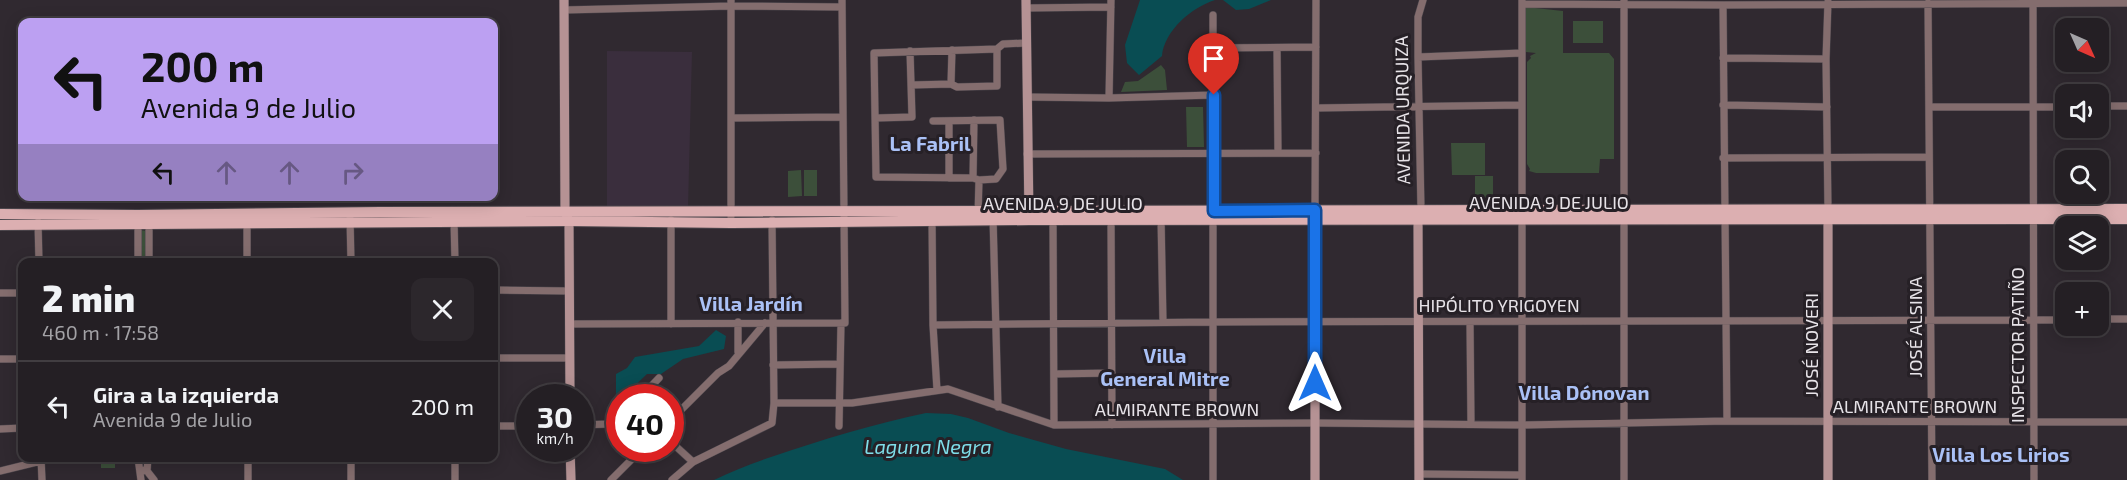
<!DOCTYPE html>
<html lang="es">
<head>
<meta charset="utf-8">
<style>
	:root { --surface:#241f24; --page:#2c272c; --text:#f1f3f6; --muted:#a3a2a6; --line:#413d41 }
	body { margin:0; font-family:"Exo 2",sans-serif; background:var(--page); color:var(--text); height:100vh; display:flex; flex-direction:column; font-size:22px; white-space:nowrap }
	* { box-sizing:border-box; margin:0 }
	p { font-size:20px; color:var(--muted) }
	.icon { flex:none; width:33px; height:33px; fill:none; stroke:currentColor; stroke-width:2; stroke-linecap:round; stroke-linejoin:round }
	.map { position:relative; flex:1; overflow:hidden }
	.sheet { position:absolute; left:18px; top:258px; width:480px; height:204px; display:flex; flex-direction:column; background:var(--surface); border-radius:12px; box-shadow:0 3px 15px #0003,0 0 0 2px var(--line) }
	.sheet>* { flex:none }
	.hud { position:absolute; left:18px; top:18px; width:480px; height:183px; border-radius:12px; box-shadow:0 3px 15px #0003,0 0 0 2px var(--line); background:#bca0f2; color:#111; overflow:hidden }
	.needle { width:39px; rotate:135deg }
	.tools { position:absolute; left:2055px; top:18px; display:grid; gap:12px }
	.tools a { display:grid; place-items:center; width:54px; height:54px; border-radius:12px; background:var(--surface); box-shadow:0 3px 15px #0003,0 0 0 2px var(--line); font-size:30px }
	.speed { position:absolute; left:516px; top:384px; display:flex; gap:12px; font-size:30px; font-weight:700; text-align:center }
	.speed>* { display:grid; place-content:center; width:78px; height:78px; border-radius:50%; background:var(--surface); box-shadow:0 3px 15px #0003,0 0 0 2px var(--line); line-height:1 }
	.speed small { font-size:15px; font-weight:400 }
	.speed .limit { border:9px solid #d22; background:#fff; color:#111 }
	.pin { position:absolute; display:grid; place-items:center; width:51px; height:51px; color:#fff; margin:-62px -26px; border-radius:50% 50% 50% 0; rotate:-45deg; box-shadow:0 0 6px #0007 }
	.pin .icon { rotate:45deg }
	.me { position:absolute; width:66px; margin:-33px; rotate:0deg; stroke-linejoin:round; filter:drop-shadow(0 0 4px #0008) }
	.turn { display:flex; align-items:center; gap:21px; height:126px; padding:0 24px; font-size:27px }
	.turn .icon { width:78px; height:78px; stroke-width:2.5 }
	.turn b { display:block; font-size:42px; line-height:51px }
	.lanes { display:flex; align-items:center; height:57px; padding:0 24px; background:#0003; justify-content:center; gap:30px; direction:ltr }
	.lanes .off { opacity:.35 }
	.round { display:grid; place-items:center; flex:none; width:63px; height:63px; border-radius:12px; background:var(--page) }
	.head { display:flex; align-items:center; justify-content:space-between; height:102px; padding:0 24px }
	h1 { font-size:36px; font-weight:800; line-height:45px }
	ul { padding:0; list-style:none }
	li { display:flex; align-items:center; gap:18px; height:90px; padding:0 24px; border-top:2px solid var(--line) }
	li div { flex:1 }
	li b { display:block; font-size:22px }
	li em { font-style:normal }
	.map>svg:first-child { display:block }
	.education { fill:#3a2e3d }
	.green { fill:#3c4f3a }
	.water { fill:#094d53 }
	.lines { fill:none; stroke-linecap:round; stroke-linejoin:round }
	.street-casing { stroke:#4d474d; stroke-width:8 }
	.secondary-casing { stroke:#4d474d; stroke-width:10 }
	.primary-casing { stroke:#4d474d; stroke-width:12 }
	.street { stroke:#846d6e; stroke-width:7 }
	.secondary { stroke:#b59294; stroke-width:9 }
	.primary { stroke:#dcafb1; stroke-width:10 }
	.route-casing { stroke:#114b97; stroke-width:15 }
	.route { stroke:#1a73e8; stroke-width:10 }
	.labels { text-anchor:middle; stroke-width:6; stroke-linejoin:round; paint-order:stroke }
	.street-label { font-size:18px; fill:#e7e3e8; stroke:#262026 }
	.neighbourhood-label { font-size:20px; font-weight:bold; fill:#aac1f6; stroke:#262026 }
	.water-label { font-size:20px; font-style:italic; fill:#7edee9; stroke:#262026 }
</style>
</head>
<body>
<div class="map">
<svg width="2127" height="480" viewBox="0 0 2127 480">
	<rect width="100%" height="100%" fill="#302930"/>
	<!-- education -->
	<path class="education" d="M 607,51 L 692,52 L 688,207 L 607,207 Z"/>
	<!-- green -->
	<path class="green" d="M 1526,7 L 1563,11 L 1563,53 L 1609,53 L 1614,59 L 1614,159 L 1600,159 L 1599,173 L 1536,173 L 1529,171 L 1530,169 L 1527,164 L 1527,62 L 1531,58 L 1530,56 L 1536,53 L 1526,52 Z
		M 1573,21 L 1603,21 L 1603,43 L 1573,43 Z
		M 1161,65 L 1165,70 L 1167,90 L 1121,92 L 1125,82 L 1138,81 Z
		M 1186,107 L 1203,107 L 1204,147 L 1187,147 Z
		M 1451,143 L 1485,143 L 1485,175 L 1452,175 Z
		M 801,170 L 802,196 L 788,197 L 788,171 Z
		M 804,170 L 817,170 L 817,196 L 804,196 Z
		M 1475,176 L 1493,176 L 1493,201 L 1475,201 Z
		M 140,230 L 147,231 L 146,262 L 140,262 Z
		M 101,458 L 115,458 L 115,468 L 101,468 Z"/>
	<!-- water -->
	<path class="water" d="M 1140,0 L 1215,0 C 1192,7 1164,31 1162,56 L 1139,75 L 1127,63 L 1125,45 Z
		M 1223,0 L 1271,0 L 1249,9 L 1236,10 Z
		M 716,330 L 726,336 L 724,349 L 683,359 L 661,374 L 647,374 L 623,397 L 620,398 L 619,403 L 610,403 L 616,399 L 616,374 L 627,368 L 635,357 L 699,346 Z
		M 926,413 L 951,414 L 968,418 L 1009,433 L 1066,449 L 1165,469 L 1183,480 L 714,480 C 734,470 753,463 774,456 C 824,439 874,424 926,413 Z"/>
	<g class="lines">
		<!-- street casing -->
		<g class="street-casing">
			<path id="street" d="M 731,0 L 731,223
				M 1522,0 L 1522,480
				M 2033,0 L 2034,480
				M 1928,3 L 1932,480
				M 1522,4 L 1723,5 L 2127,3
				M 1723,5 L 1727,421
				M 1026,8 L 1111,7
				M 564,10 L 731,6 L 842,7
				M 1214,48 L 1316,47
				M 1277,48 L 1278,153
				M 1418,57 L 1522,53
				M 1723,58 L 1826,59
				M 951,84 L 952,50
				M 911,85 L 951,84 L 957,87 L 997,86 L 997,49
				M 1027,97 L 1109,98 L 1213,95
				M 1109,98 L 1111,0
				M 1723,105 L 1827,107
				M 2098,106 L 2127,106
				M 1929,107 L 2066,107
				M 1316,108 L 1522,105
				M 731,118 L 843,117
				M 876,118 L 912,117 L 910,51
				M 933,121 L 1000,120 L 1003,169 L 996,179 L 979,180 L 973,178 L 876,177 L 874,53 L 997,49 L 1003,44 L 1026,43
				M 949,121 L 949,178
				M 1027,154 L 1316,153
				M 1723,158 L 1929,157
				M 973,178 L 974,120
				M 1828,209 L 1826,59 L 1828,2
				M 1315,210 L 1316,0
				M 1421,210 L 1418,57 L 1418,17 L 1423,0
				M 978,215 L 979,180
				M 993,217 L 998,407
				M 1111,217 L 1112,425
				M 1161,217 L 1163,322
				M 350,218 L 351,262
				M 932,218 L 933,325 L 937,390
				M 1053,218 L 1054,425
				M 454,220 L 455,262
				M 671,220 L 671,324
				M 38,222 L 39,262
				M 138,262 L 138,221
				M 149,262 L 149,220
				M 247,262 L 247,220
				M 494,290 L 569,291
				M 0,293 L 22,293
				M 2098,319 L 2127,319
				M 738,322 L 738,352
				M 1470,322 L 1471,424
				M 569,324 L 845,323 L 842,0
				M 933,325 L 1214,322 L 2066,320
				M 494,358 L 569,358
				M 0,359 L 22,359
				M 773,365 L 840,364
				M 1054,374 L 1112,373
				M 640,398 L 659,378
				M 774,403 L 852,403 L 948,389 L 1054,425 L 1315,423 L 1523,425 L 1727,421 L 2127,422
				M 670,421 L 718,373 L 729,366 L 765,323
				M 580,425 L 609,424 L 620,416
				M 494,426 L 530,426
				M 839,426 L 841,323
				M 0,429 L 22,428
				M 670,441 L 693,462
				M 41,458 L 42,480
				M 138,458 L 141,480
				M 248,458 L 248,480
				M 455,458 L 455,480
				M 141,470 L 147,471 L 154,480
				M 0,471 L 41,461
				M 147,471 L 148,458
				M 1419,474 L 1522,475
				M 351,480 L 351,458
				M 611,480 L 643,448
				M 672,480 L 693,462 L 772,423 L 774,403 L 772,220
				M 1213,480 L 1213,15
				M 1624,480 L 1624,0"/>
		</g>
		<!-- secondary casing -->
		<g class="secondary-casing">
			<path id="secondary" d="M 564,0 L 565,212 L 569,221 L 570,398
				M 1026,0 L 1029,217
				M 1315,213 L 1315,480
				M 1828,215 L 1828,480
				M 570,448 L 571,480
				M 1419,480 L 1418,219 L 1420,213"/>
		</g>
		<!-- primary casing -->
		<g class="primary-casing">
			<path id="primary" d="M 0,214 L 138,215 L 380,212 L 2127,209
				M 0,225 L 569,221 L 731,223 L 1029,220 L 2127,219"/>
		</g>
		<!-- street -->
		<use href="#street" class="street"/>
		<!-- secondary -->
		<use href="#secondary" class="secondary"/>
		<!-- primary -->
		<use href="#primary" class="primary"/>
	</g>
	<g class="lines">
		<!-- route casing -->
		<g class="route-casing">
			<path id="route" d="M 1214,95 L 1214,211 L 1315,210 L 1315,383"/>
		</g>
		<!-- route -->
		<use href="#route" class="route"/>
	</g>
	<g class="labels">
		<!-- street labels -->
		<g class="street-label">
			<text transform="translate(1403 110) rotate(-91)" y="6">AVENIDA URQUIZA</text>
			<text x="1549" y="209">AVENIDA 9 DE JULIO</text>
			<text x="1063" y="210">AVENIDA 9 DE JULIO</text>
			<text x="1499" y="312">HIPÓLITO YRIGOYEN</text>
			<text transform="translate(1916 327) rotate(-90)" y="6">JOSÉ ALSINA</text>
			<text transform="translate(1812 345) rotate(-90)" y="6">JOSÉ NOVERI</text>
			<text transform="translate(2018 345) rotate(-90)" y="6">INSPECTOR PATIÑO</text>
			<text x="1915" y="413">ALMIRANTE BROWN</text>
			<text x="1177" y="416">ALMIRANTE BROWN</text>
		</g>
		<!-- neighbourhood labels -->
		<g class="neighbourhood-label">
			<text x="930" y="151">La Fabril</text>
			<text x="751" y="311">Villa Jardín</text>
			<text x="1165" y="363">Villa<tspan x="1165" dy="23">General Mitre</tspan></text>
			<text x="1584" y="400">Villa Dónovan</text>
			<text x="2001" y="462">Villa Los Lirios</text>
		</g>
		<!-- water labels -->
		<g class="water-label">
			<text x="928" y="454">Laguna Negra</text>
		</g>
	</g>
</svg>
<div class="tools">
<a><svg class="needle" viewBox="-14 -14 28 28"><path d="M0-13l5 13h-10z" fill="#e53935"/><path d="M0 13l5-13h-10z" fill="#a3a2a6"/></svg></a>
<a><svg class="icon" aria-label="sound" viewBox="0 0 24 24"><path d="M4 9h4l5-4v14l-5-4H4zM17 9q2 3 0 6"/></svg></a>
<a><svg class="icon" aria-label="search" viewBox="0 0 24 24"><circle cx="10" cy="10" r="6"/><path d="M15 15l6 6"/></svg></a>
<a><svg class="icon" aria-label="layers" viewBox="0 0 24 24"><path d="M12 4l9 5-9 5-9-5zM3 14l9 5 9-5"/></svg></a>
<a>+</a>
</div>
<div class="speed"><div>30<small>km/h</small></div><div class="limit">40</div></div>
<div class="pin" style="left:1214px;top:95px;background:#d93025"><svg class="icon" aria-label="arrive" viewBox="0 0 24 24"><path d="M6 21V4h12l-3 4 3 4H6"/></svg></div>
<svg class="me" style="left:1315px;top:383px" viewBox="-20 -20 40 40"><path d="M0-17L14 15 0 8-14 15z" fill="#1a73e8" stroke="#fff" stroke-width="4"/></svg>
<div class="hud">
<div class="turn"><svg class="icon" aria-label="left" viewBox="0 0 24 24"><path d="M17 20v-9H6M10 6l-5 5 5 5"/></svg><div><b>200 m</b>Avenida 9 de Julio</div></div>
<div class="lanes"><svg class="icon" aria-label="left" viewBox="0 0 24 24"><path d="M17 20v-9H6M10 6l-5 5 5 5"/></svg><svg class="icon off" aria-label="ahead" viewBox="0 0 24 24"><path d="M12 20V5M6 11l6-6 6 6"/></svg><svg class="icon off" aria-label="ahead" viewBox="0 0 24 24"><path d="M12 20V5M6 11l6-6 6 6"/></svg><svg class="icon off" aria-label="right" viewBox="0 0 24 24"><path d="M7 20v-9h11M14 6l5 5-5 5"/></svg></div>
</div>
<section class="sheet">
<div class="head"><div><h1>2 min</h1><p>460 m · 17:58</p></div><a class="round"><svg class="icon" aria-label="close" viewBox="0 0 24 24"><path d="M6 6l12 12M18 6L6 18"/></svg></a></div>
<ul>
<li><svg class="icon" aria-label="left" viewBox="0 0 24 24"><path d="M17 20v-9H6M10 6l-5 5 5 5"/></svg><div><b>Gira a la izquierda</b><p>Avenida 9 de Julio</p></div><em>200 m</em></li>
</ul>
</section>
</div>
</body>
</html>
